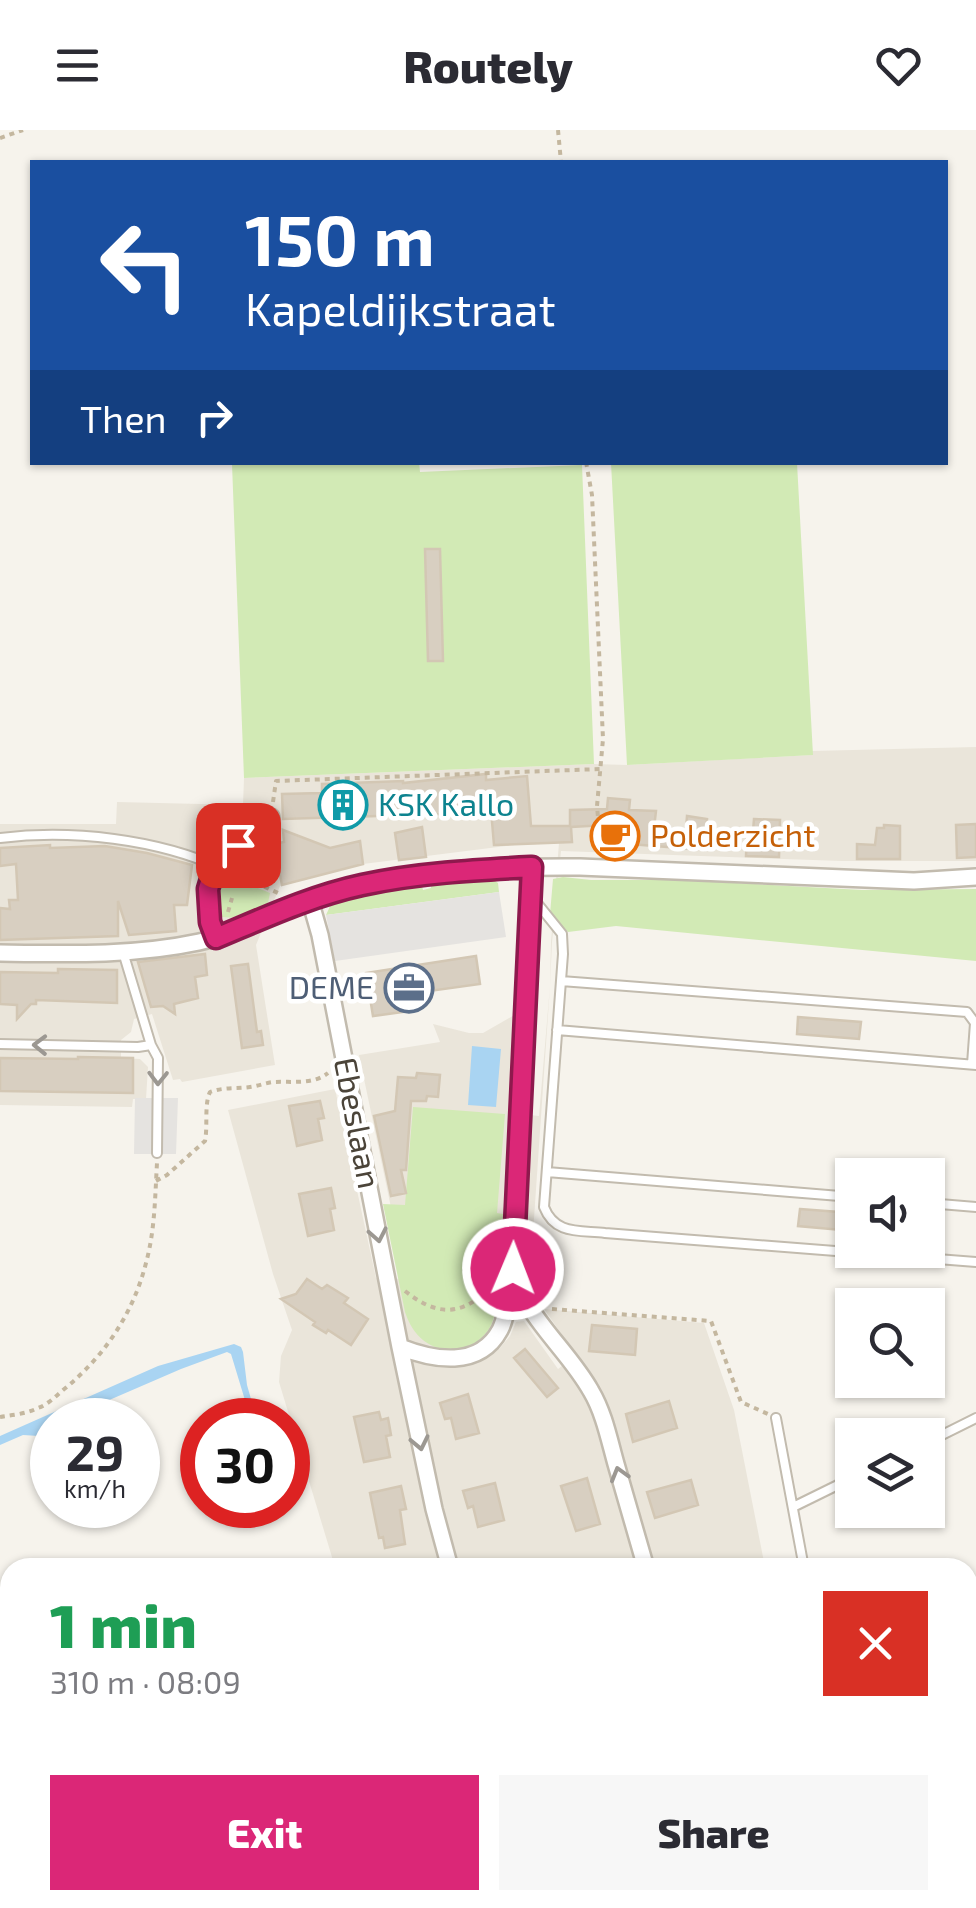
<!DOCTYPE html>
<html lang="en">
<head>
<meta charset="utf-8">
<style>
	:root { --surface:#fff; --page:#f7f7f7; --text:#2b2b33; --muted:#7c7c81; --accent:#db2777 }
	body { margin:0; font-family:"Exo 2",sans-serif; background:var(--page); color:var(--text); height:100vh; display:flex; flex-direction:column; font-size:38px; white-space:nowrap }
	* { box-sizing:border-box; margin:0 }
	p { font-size:32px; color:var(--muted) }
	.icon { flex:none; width:55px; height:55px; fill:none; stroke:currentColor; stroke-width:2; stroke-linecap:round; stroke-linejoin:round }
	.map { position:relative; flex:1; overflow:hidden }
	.side { position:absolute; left:0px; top:1428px; width:978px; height:352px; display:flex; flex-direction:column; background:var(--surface); border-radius:30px 30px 0 0; box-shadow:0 2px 8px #0004 }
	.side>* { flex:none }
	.hud { position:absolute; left:30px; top:30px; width:918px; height:305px; border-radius:0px; box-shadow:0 2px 8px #0004; background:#1a4fa0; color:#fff; overflow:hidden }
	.tools { position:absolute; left:835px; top:1028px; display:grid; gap:20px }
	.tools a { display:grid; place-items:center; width:110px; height:110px; border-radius:0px; background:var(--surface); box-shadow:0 2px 8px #0004; font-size:50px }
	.speed { position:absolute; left:30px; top:1268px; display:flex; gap:20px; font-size:50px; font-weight:700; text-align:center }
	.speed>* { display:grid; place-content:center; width:130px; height:130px; border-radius:50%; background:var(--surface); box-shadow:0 2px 8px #0004; line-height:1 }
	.speed small { font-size:25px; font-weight:400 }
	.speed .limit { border:15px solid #d22; background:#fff; color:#111 }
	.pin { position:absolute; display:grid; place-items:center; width:85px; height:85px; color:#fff; margin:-42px; border-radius:20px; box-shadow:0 5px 15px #0006 }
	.me { position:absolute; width:110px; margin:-55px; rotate:1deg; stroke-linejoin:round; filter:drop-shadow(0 0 8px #0008) }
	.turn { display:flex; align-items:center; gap:35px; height:210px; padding:0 50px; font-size:45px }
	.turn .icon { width:130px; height:130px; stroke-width:2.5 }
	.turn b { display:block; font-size:70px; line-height:85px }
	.then { display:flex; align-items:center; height:95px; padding:0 50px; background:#0003; gap:20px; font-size:38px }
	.round { display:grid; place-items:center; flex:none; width:105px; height:105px; border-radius:0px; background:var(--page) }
	.head { display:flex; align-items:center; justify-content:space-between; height:170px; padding:0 50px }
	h1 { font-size:60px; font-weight:800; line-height:75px; color:#1e9e55 }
	.action { display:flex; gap:20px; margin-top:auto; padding:20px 50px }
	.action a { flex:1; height:115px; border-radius:0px; background:var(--accent); color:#fff; font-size:40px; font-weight:800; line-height:115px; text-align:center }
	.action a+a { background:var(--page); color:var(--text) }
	header { display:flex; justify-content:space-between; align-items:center; height:130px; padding:0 50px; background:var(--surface); font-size:45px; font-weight:800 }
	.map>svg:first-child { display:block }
	.residential { fill:#eae5da }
	.green { fill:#d2eab5 }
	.parking { fill:#e5e3e0 }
	.water { fill:#a9d4f2 }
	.building { fill:#d8cfc1; stroke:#d3c7b4; stroke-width:2.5 }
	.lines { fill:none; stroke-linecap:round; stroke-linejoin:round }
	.lane-casing { stroke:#c2bbae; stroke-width:12 }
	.street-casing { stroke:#c2bbae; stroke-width:20 }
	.path { stroke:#c4b79f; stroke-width:4; stroke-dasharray:5 5; stroke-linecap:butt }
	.lane { stroke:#fff; stroke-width:8 }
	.street { stroke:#fff; stroke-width:15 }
	.oneway { stroke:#9c9892 }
	.route-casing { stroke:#8e194d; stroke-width:25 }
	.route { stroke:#db2777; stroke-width:18 }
	.labels { text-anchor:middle; stroke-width:9; stroke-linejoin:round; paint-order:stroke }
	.culture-label { font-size:32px; fill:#0d838f; stroke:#fff; text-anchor:start }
	.food-label { font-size:32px; fill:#c56008; stroke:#fff; text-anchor:start }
	.service-label { font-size:32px; fill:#4e5e75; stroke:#fff; text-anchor:end }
	.street-label { font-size:32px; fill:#4b4439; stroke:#fff }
</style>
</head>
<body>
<header><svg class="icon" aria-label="menu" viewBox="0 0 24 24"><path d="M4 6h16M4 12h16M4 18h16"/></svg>Routely<svg class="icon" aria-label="heart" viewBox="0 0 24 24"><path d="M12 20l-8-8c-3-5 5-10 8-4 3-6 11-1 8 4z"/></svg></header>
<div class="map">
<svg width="976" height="1778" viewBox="0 0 976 1778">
	<rect width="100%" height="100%" fill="#f6f3ec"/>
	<!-- residential -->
	<path class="residential" d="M 976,617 L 976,731 L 842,731 L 561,721 L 552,812 L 550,856 L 533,1103 L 489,1175 L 499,1219 L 510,1206 L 516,1192 L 524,1191 L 558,1239 L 576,1225 L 544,1179 L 704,1193 L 734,1280 L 765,1437 L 655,1437 L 651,1423 L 628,1429 L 630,1438 L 335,1437 L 279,1252 L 281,1226 L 292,1200 L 273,1144 L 228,980 L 335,959 L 376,1148 L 406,1149 L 359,925 L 440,912 L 433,894 L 469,903 L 483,903 L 518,883 L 511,983 L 539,986 L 550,856 L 551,812 L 559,713 L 514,715 L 363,734 L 280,756 L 256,815 L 275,935 L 182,952 L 180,949 L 173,950 L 152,884 L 134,889 L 131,902 L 121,910 L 121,928 L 140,929 L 148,937 L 146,969 L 133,969 L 132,977 L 0,975 L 0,694 L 116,694 L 117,672 L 243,675 L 244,648 L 594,634 L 627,635 L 812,625 L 812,621 Z"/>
	<!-- green -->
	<path class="green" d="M 279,332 L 419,332 L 420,342 L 582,335 L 594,634 L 244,648 L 232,334 Z
		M 611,333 L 797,333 L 813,625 L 627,635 Z
		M 231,747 L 270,763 L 268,773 C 251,780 235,793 216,785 C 214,769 213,761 224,748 Z
		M 563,747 L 591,750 L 682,750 L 862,760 L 976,759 L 976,831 L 616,796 L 568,802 L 550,784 L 553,749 Z
		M 492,749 L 498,753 L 499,762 L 326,785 L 331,774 L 369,763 L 422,756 L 423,760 L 431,758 L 431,754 Z
		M 413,977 L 505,984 L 497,1083 L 503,1084 C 501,1111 502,1170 492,1193 C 484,1212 461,1225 441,1219 C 421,1213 411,1200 405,1182 L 383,1074 L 405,1075 Z
		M 976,1678 L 976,1778 L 752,1778 L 768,1770 L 968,1770 L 968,1681 Z"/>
	<!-- parking -->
	<path class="parking" d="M 499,762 L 506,807 L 335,831 L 326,785 Z
		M 135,968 L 178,968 L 176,1024 L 134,1024 Z"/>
	<!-- water -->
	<path class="water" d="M 472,916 L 501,919 L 496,977 L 468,975 Z
		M 234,1214 L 241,1217 L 243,1222 L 247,1255 L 257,1290 L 251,1290 L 231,1224 L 227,1222 L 181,1239 L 63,1290 L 52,1290 L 52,1295 L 41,1302 L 39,1306 L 23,1305 L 0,1315 L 0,1306 L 158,1236 Z"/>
	<!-- building -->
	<path class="building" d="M 425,419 L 440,419 L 443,531 L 428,531 Z
		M 486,644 L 486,650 L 527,646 L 531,696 L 570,696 L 570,680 L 607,679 L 608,668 L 630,670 L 629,680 L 656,681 L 654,698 L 686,700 L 687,686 L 707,689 L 704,720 L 605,712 L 606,695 L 571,697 L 572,712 L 494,715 L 491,680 L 443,684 L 283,689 L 282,664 L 322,663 L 322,654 L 403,651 L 403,653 Z
		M 209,676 L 223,677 L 222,718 L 208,718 Z
		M 754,689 L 780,690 L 779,727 L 746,726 L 747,701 L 753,701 Z
		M 976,694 L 976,727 L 957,728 L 956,695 Z
		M 884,695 L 900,696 L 900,729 L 857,729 L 857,714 L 875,715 L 877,698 L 884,698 Z
		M 422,697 L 426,727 L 399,730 L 395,703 Z
		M 283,700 L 330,718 L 360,711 L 363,734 L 282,755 L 274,714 L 284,712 Z
		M 50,715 L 50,718 L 105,716 L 147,723 L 192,735 L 187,775 L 174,775 L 176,801 L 129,805 L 118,771 L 118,806 L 0,810 L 0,778 L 10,779 L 9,770 L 18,770 L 16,734 L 0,736 L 0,718 Z
		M 205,824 L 207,845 L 195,847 L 198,868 L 174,874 L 175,884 L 163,876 L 151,877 L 138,832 Z
		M 476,826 L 480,854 L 400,865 L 403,882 L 373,886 L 366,843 Z
		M 248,834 L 257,902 L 261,901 L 263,915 L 242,918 L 231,836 Z
		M 58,839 L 117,840 L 117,873 L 36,870 L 36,874 L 31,874 L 17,889 L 17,875 L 0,874 L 0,842 L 58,843 Z
		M 798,887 L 861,892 L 859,909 L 797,904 Z
		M 78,927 L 133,928 L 133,963 L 0,961 L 0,928 L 78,929 Z
		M 417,943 L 440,945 L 438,967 L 427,966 L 426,971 L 411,971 L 406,1040 L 401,1040 L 406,1063 L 391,1066 L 374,986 L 395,981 L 398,947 L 416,948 Z
		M 320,971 L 324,988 L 318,989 L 322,1010 L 297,1016 L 289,976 Z
		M 331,1058 L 335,1078 L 330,1079 L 334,1100 L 308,1106 L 299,1064 Z
		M 800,1079 L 852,1083 L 852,1101 L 798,1096 Z
		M 307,1149 L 322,1159 L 327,1155 L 348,1168 L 344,1173 L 368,1189 L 351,1215 L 328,1200 L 326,1203 L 313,1195 L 315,1192 L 281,1169 L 296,1164 Z
		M 592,1195 L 637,1199 L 635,1225 L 589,1221 Z
		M 525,1219 L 558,1258 L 547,1267 L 514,1228 Z
		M 468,1264 L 479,1303 L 456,1309 L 451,1288 L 445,1289 L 440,1273 Z
		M 669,1271 L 677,1298 L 633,1312 L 626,1284 Z
		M 379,1282 L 381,1290 L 388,1288 L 391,1305 L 386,1306 L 390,1327 L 364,1332 L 354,1287 Z
		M 587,1348 L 600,1394 L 576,1401 L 561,1356 Z
		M 691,1350 L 698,1375 L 655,1388 L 647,1362 Z
		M 495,1353 L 504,1390 L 478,1397 L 473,1376 L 468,1378 L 463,1361 Z
		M 401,1356 L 406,1379 L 400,1380 L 405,1414 L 385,1418 L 383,1407 L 379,1408 L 370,1363 Z"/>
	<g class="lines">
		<!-- lane casing -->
		<g class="lane-casing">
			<path id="lane" d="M 0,708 C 71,699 158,709 223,739
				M 533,768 L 562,804 L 563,824 L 544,1077 C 555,1105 579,1100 605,1103 L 976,1132
				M 123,822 L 151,915 L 158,928 L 157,1023
				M 561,851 L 967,882 L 975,893 L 972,934
				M 557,900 L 976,935
				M 0,914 L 138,917 L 151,915
				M 547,1042 L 852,1067
				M 928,1073 L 976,1077
				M 776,1288 L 804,1438
				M 928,1312 L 976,1288
				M 793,1377 L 852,1348
				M 968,1618 L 976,1614"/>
		</g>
		<!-- street casing -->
		<g class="street-casing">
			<path id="street" d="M 532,737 L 513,1139 C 525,1188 567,1218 591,1261 C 604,1283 609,1309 616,1334 C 626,1368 636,1403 646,1438
				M 310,770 L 320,805 L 400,1217 L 434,1379 L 450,1438
				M 216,808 L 209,779 L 207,759 L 212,746 L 223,739 L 238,715 L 271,687
				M 0,823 C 66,824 134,826 199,812 C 239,803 275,780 314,769 C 399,743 491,736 580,737 L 914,751 L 976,747
				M 400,1217 C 433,1230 479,1239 500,1200 C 508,1185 505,1169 517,1156"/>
		</g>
		<!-- path -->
		<path class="path" d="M 558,0 L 561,32
			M 0,8 L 23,0
			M 586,332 L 592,365 L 603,609 L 597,676 L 601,723
			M 273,672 L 276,651 L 600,639
			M 237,744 L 278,763
			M 228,782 L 232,768
			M 156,1051 L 167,1045 L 205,1011 C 208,996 204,974 210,962 C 223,957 236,959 250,957 C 258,956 265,953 273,952 C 292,951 313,955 328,943
			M 405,1161 C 444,1192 467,1182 500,1150
			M 552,1179 L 711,1191 L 741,1272 L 768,1284
			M 0,1287 C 12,1285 26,1284 38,1278 C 47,1275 55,1267 63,1260 C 104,1227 133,1184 146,1133 C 155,1100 155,1067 157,1033"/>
		<!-- lane -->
		<use href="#lane" class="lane"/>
		<!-- street -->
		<use href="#street" class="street"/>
	</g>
	<!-- one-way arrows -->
	<defs><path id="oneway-chevron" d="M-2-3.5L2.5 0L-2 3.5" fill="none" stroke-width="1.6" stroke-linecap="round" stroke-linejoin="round" transform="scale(2.5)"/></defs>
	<g class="oneway">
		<use href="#oneway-chevron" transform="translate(40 915) rotate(-179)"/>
		<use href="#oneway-chevron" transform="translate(158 948) rotate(91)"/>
		<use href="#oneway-chevron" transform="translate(378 1105) rotate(79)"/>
		<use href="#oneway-chevron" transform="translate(420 1313) rotate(78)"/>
		<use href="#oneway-chevron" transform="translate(619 1344) rotate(-106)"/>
	</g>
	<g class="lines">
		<!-- route casing -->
		<g class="route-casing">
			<path id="route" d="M 238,715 L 223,739 L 212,746 L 208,759 L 210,792 L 216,808 C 264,788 311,766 362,755 C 417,743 475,740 532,737 L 513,1139"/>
		</g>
		<!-- route -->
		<use href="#route" class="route"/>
	</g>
	<!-- icons -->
	<defs>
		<g id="building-ring" transform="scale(2.5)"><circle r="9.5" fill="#fff" stroke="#0f9aa8" stroke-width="1.5"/><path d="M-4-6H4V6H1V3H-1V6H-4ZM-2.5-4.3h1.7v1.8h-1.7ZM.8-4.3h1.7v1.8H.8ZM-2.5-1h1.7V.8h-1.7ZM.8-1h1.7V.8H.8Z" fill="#0f9aa8"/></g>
		<g id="cafe-ring" transform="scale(2.5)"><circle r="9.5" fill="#fff" stroke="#e8710a" stroke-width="1.5"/><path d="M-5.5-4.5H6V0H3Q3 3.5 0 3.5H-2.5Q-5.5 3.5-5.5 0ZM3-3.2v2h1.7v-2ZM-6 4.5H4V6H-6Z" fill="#e8710a"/></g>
		<g id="office-ring" transform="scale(2.5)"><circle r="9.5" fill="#fff" stroke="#5c6f8a" stroke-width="1.5"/><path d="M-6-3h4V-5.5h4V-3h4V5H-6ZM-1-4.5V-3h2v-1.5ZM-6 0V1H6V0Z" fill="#5c6f8a"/></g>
	</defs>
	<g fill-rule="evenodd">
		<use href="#building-ring" x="343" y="675"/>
		<use href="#cafe-ring" x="615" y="706"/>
		<use href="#office-ring" x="409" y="858"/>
	</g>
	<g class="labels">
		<!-- culture labels -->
		<g class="culture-label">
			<text x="378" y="686">KSK Kallo</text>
		</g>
		<!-- food labels -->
		<g class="food-label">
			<text x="650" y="717">Polderzicht</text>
		</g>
		<!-- service labels -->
		<g class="service-label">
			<text x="374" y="869">DEME</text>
		</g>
		<!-- street labels -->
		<g class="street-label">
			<text transform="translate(357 993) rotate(79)" y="11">Ebeslaan</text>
		</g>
	</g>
</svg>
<div class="tools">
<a><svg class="icon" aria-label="sound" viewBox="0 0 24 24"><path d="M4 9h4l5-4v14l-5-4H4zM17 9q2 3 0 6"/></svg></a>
<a><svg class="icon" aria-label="search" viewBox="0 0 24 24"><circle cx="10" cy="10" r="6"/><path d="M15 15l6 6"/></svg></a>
<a><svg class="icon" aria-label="layers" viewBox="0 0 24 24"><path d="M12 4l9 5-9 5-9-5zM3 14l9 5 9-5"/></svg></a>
</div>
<div class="speed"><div>29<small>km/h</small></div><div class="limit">30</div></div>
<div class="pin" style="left:238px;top:715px;background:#d93025"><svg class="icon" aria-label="arrive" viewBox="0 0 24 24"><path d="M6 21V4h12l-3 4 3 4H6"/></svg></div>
<svg class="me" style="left:513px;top:1139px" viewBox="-20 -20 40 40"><circle r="17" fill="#db2777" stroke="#fff" stroke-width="3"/><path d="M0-11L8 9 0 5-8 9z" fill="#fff"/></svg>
<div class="hud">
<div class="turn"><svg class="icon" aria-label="left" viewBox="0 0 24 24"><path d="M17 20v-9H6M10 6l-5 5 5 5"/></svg><div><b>150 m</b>Kapeldijkstraat</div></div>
<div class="then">Then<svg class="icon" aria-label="right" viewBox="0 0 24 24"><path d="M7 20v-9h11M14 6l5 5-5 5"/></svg></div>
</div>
<section class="side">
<div class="head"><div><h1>1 min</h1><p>310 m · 08:09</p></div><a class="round" style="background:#d93025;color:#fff"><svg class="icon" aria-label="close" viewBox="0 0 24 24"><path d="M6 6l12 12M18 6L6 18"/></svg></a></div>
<div class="action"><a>Exit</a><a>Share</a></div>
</section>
</div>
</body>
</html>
